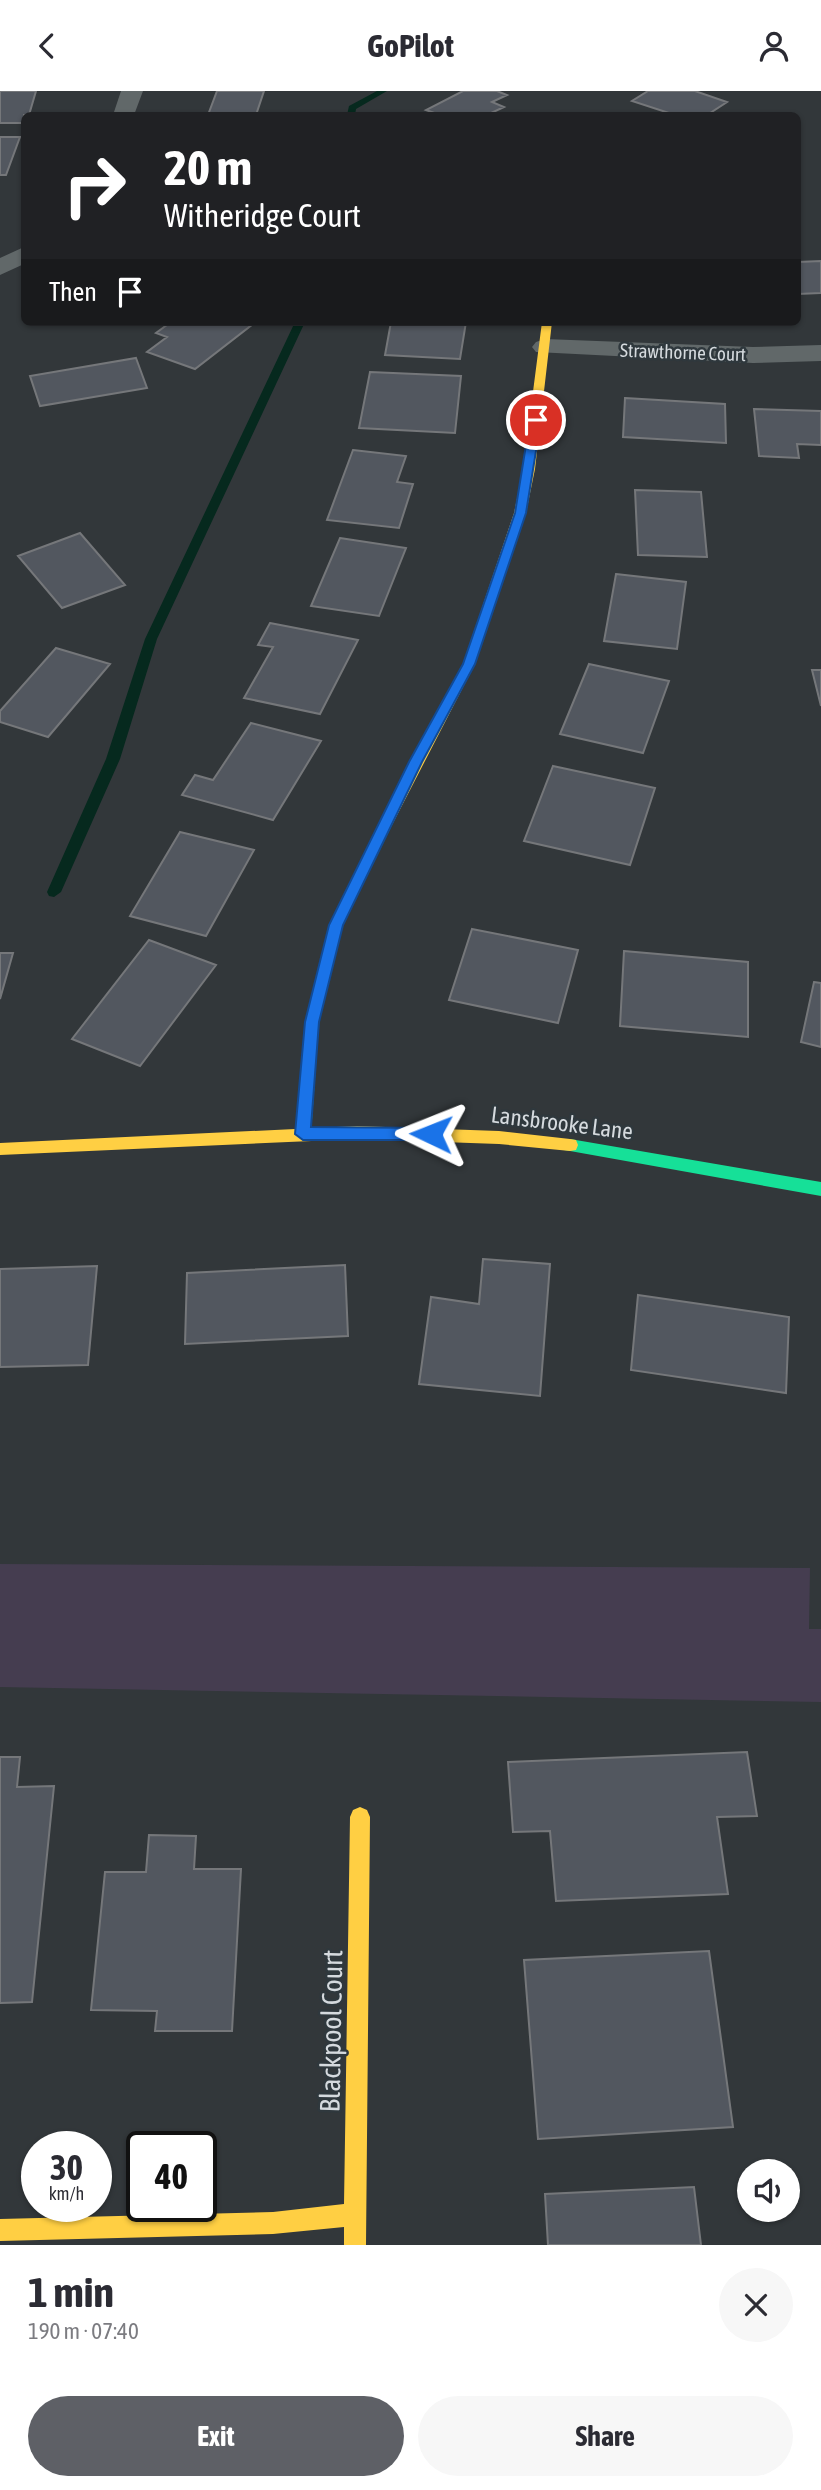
<!DOCTYPE html>
<html lang="en">
<head>
<meta charset="utf-8">
<style>
	:root { --surface:#fff; --page:#f7f7f7; --text:#2b2b33; --muted:#7c7c81; --accent:#5e6066 }
	body { margin:0; font-family:"Asap Condensed",sans-serif; background:var(--page); color:var(--text); height:100vh; display:flex; flex-direction:column; font-size:26px; white-space:nowrap }
	* { box-sizing:border-box; margin:0 }
	p { font-size:23px; color:var(--muted) }
	.icon { flex:none; width:38px; height:38px; fill:none; stroke:currentColor; stroke-width:2; stroke-linecap:round; stroke-linejoin:round }
	.map { position:relative; height:2154px; overflow:hidden }
	.drawer { display:flex; flex-direction:column; background:var(--surface); flex:1 }
	.drawer>* { flex:none }
	.banner { position:absolute; left:21px; top:21px; width:780px; height:214px; border-radius:10px; box-shadow:0 2px 5px #0004; background:#202124; color:#fff; overflow:hidden }
	.tools { position:absolute; left:737px; top:2068px; display:grid; gap:14px }
	.tools a { display:grid; place-items:center; width:63px; height:63px; border-radius:50%; background:var(--surface); box-shadow:0 2px 5px #0004; font-size:35px }
	.speed { position:absolute; left:21px; top:2040px; display:flex; gap:14px; font-size:35px; font-weight:700; text-align:center }
	.speed>* { display:grid; place-content:center; width:91px; height:91px; border-radius:50%; background:var(--surface); box-shadow:0 2px 5px #0004; line-height:1 }
	.speed small { font-size:18px; font-weight:400 }
	.speed .limit { border:4px solid #111; border-radius:10px; background:#fff; color:#111 }
	.pin { position:absolute; display:grid; place-items:center; width:60px; height:60px; color:#fff; margin:-30px; border:4px solid #fff; border-radius:50%; box-shadow:0 2px 7px #0007 }
	.me { position:absolute; width:77px; margin:-38px; rotate:272deg; stroke-linejoin:round; filter:drop-shadow(0 0 5px #0008) }
	.turn { display:flex; align-items:center; gap:24px; height:147px; padding:0 28px; font-size:32px }
	.turn .icon { width:91px; height:91px; stroke-width:2.5 }
	.turn b { display:block; font-size:49px; line-height:60px }
	.then { display:flex; align-items:center; height:66px; padding:0 28px; background:#0003; gap:14px; font-size:26px }
	.round { display:grid; place-items:center; flex:none; width:74px; height:74px; border-radius:37px; background:var(--page) }
	.headline { display:flex; align-items:center; justify-content:space-between; height:119px; padding:0 28px }
	h1 { font-size:42px; font-weight:700; line-height:52px }
	.action { display:flex; gap:14px; margin-top:auto; padding:14px 28px }
	.action a { flex:1; height:80px; border-radius:42px; background:var(--accent); color:#fff; font-size:28px; font-weight:700; line-height:80px; text-align:center }
	.action a+a { background:var(--page); color:var(--text) }
	header { display:flex; justify-content:space-between; align-items:center; height:91px; padding:0 28px; background:var(--surface); font-size:32px; font-weight:700 }
	.map>svg:first-child { display:block }
	.green { fill:#453d50 }
	.lines { fill:none; stroke-linecap:round; stroke-linejoin:round }
	.stream { fill:#06291e; fill-rule:evenodd }
	.building { fill:#52575f; stroke:#75777a; stroke-width:2 }
	.street { fill:#616869; fill-rule:evenodd }
	.fast { fill:#16e098; fill-rule:evenodd }
	.slow { fill:#ffcf43; fill-rule:evenodd }
	.route { fill:#1a73e8; stroke:#114b97; stroke-width:2 }
	.labels { text-anchor:middle; stroke-width:5; stroke-linejoin:round; paint-order:stroke }
	.far-street-label { font-size:19px; fill:#d5dade; stroke:#2f383d }
	.street-label { font-size:23px; fill:#d5dade; stroke:#2f383d }
	.near-street-label { font-size:28px; fill:#d5dade; stroke:#2f383d }
</style>
</head>
<body>
<header><svg class="icon" aria-label="back" viewBox="0 0 24 24"><path d="M15 5l-7 7 7 7"/></svg>GoPilot<svg class="icon" aria-label="person" viewBox="0 0 24 24"><circle cx="12" cy="8" r="4"/><path d="M4 21q1-7 8-7t8 7"/></svg></header>
<div class="map">
<svg width="821" height="2154" viewBox="0 0 821 2154">
	<rect width="100%" height="100%" fill="#32373a"/>
	<!-- green -->
	<path class="green" d="M 0,1473 L 810,1477 L 809,1538 L 821,1538 L 821,1611 L 0,1596 Z"/>
	<g class="lines">
		<!-- stream -->
		<path class="stream" d="M 377,0 L 387,0 L 356,18 L 355,24 L 347,24 L 349,15 Z
			M 295,231 L 305,231 L 157,548 L 120,668 L 61,801 L 54,806 L 49,805 L 47,801 L 106,668 L 145,548 Z"/>
	</g>
	<!-- building -->
	<path class="building" d="M 0,0 L 36,0 L 29,24 L 24,24 L 24,32 L 0,32 Z
		M 217,0 L 264,0 L 256,24 L 208,24 Z
		M 463,0 L 497,0 L 507,4 L 492,11 L 504,16 L 487,24 L 440,24 L 426,19 Z
		M 648,0 L 695,0 L 727,11 L 707,24 L 675,24 L 632,10 Z
		M 0,46 L 20,46 L 6,84 L 0,84 Z
		M 821,170 L 821,202 L 798,203 L 798,171 Z
		M 171,231 L 247,231 L 253,233 L 195,278 L 147,261 L 167,246 L 156,242 Z
		M 391,231 L 466,231 L 460,268 L 385,264 Z
		M 136,267 L 147,297 L 40,315 L 30,285 Z
		M 370,281 L 461,285 L 455,342 L 359,337 Z
		M 625,307 L 725,313 L 726,352 L 623,346 Z
		M 754,318 L 821,320 L 821,354 L 797,353 L 799,367 L 759,365 Z
		M 353,359 L 406,365 L 397,391 L 413,393 L 399,437 L 327,429 Z
		M 635,399 L 701,401 L 707,466 L 638,464 Z
		M 80,442 L 125,494 L 62,517 L 18,465 Z
		M 340,447 L 406,457 L 379,525 L 311,515 Z
		M 616,483 L 686,491 L 677,558 L 604,550 Z
		M 270,532 L 358,549 L 320,623 L 244,607 L 273,556 L 258,554 Z
		M 56,557 L 110,573 L 48,646 L 0,631 L 0,620 Z
		M 589,573 L 669,590 L 643,662 L 560,643 Z
		M 812,579 L 821,579 L 821,615 Z
		M 251,632 L 321,650 L 273,729 L 182,704 L 195,684 L 213,689 Z
		M 553,675 L 655,697 L 630,774 L 524,750 Z
		M 180,741 L 254,759 L 206,845 L 130,825 Z
		M 472,838 L 578,859 L 558,932 L 449,909 Z
		M 149,849 L 216,874 L 140,975 L 72,948 Z
		M 624,860 L 748,871 L 748,946 L 620,935 Z
		M 0,862 L 13,862 L 0,908 Z
		M 814,891 L 821,892 L 821,956 L 801,951 Z
		M 483,1168 L 550,1173 L 540,1305 L 419,1293 L 431,1206 L 479,1213 Z
		M 345,1174 L 348,1245 L 185,1253 L 187,1182 Z
		M 97,1175 L 88,1274 L 0,1276 L 0,1178 Z
		M 638,1204 L 789,1226 L 786,1302 L 631,1279 Z
		M 747,1661 L 757,1725 L 717,1726 L 728,1803 L 556,1810 L 550,1740 L 513,1741 L 508,1671 Z
		M 0,1666 L 20,1666 L 17,1696 L 54,1695 L 32,1911 L 0,1912 Z
		M 149,1744 L 196,1745 L 194,1778 L 241,1778 L 232,1940 L 155,1940 L 157,1920 L 91,1919 L 105,1781 L 146,1781 Z
		M 709,1860 L 733,2036 L 538,2048 L 524,1869 Z
		M 694,2096 L 701,2154 L 548,2154 L 545,2103 Z"/>
	<g class="lines">
		<!-- street -->
		<path class="street" d="M 121,0 L 143,0 L 134,24 L 113,24 Z
			M 24,156 L 24,173 L 0,184 L 0,167 Z
			M 545,248 L 753,256 L 821,254 L 821,270 L 753,272 L 536,261 L 532,256 L 536,251 Z"/>
		<!-- fast -->
		<path class="fast" d="M 386,727 L 393,732 L 343,834 L 319,931 L 311,1043 L 308,1047 L 298,1047 L 295,1043 L 305,931 L 329,834 L 379,732 Z
			M 570,1048 L 821,1091 L 821,1105 L 570,1060 L 564,1059 L 562,1054 L 564,1049 Z"/>
		<!-- slow -->
		<path class="slow" d="M 542,231 L 552,231 L 535,378 L 526,422 L 475,573 L 393,732 L 391,735 L 381,735 L 379,732 L 463,573 L 514,422 L 523,378 Z
			M 357,1035 L 499,1040 L 570,1048 L 576,1049 L 578,1054 L 576,1059 L 570,1060 L 499,1053 L 357,1048 L 0,1064 L 0,1052 Z
			M 360,1716 L 367,1719 L 370,1726 L 366,2154 L 344,2154 L 344,2136 L 273,2143 L 0,2150 L 0,2128 L 273,2121 L 344,2113 L 350,1726 L 353,1719 Z"/>
	</g>
	<!-- route -->
	<path class="route" d="M 536,326 L 541,329 L 526,422 L 475,573 L 422,671 L 343,834 L 319,931 L 311,1036 L 431,1037 L 439,1043 L 431,1049 L 303,1049 L 295,1043 L 305,931 L 329,834 L 409,671 L 463,573 L 515,422 L 530,329 Z"/>
	<g class="labels">
		<!-- far-street labels -->
		<g class="far-street-label">
			<text transform="translate(683 261) rotate(2)" y="7">Strawthorne Court</text>
		</g>
		<!-- street labels -->
		<g class="street-label">
			<text transform="translate(562 1032) rotate(7)" y="8">Lansbrooke Lane</text>
		</g>
		<!-- near-street labels -->
		<g class="near-street-label">
			<text transform="translate(331 1940) rotate(-89)" y="10">Blackpool Court</text>
		</g>
	</g>
</svg>
<div class="tools">
<a><svg class="icon" aria-label="sound" viewBox="0 0 24 24"><path d="M4 9h4l5-4v14l-5-4H4zM17 9q2 3 0 6"/></svg></a>
</div>
<div class="speed"><div>30<small>km/h</small></div><div class="limit">40</div></div>
<div class="pin" style="left:536px;top:329px;background:#d93025"><svg class="icon" aria-label="arrive" viewBox="0 0 24 24"><path d="M6 21V4h12l-3 4 3 4H6"/></svg></div>
<svg class="me" style="left:431px;top:1043px" viewBox="-20 -20 40 40"><path d="M0-17L14 15 0 8-14 15z" fill="#1a73e8" stroke="#fff" stroke-width="4"/></svg>
<div class="banner">
<div class="turn"><svg class="icon" aria-label="right" viewBox="0 0 24 24"><path d="M7 20v-9h11M14 6l5 5-5 5"/></svg><div><b>20 m</b>Witheridge Court</div></div>
<div class="then">Then<svg class="icon" aria-label="arrive" viewBox="0 0 24 24"><path d="M6 21V4h12l-3 4 3 4H6"/></svg></div>
</div>
</div>
<section class="drawer">
<div class="headline"><div><h1>1 min</h1><p>190 m · 07:40</p></div><a class="round"><svg class="icon" aria-label="close" viewBox="0 0 24 24"><path d="M6 6l12 12M18 6L6 18"/></svg></a></div>
<div class="action"><a>Exit</a><a>Share</a></div>
</section>
</body>
</html>
